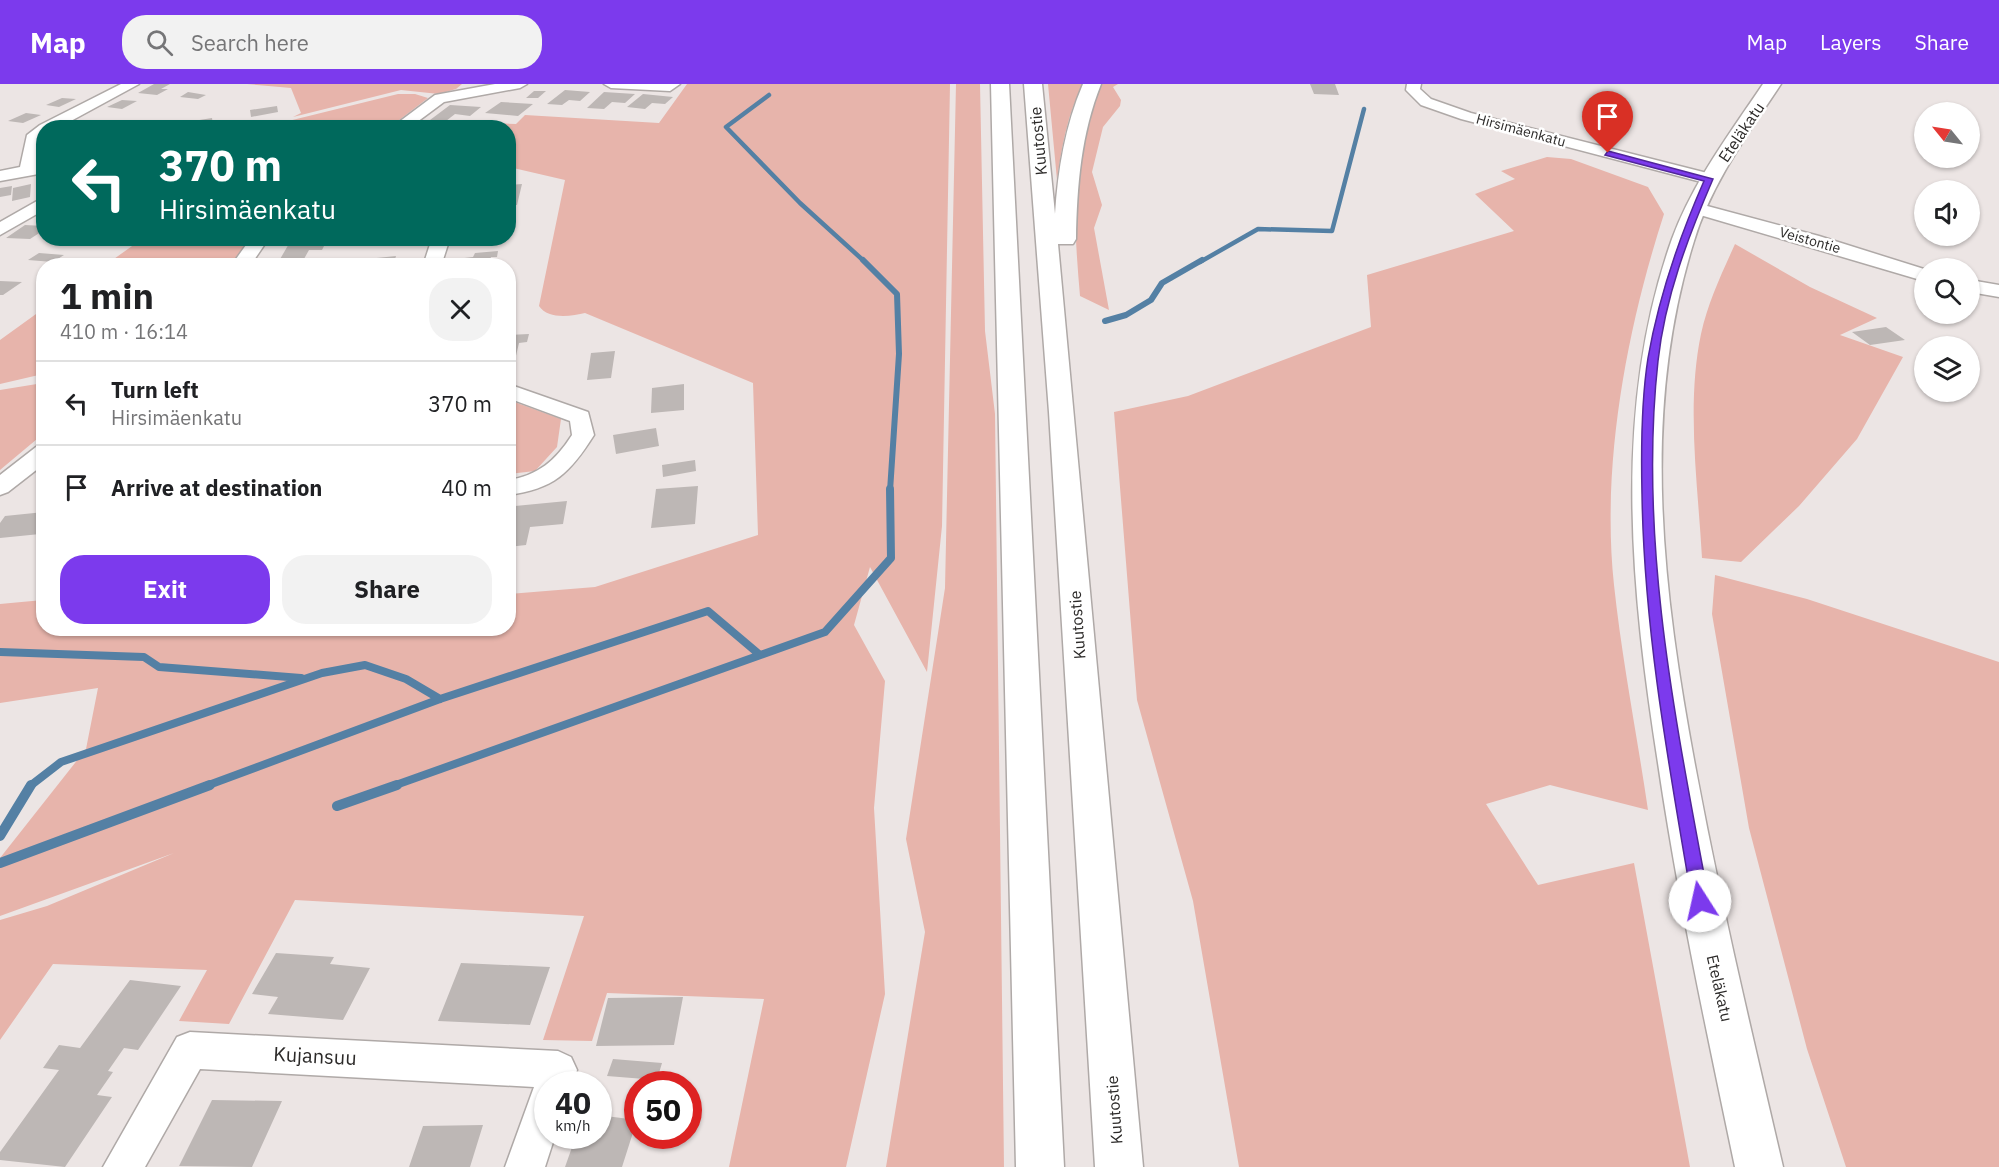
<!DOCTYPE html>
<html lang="en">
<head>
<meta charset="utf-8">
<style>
	:root { --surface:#fff; --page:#f2f2f2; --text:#202124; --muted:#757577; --line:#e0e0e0; --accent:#7c3aed }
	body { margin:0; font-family:"IBM Plex Sans",sans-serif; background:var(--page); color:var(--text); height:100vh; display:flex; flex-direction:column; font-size:22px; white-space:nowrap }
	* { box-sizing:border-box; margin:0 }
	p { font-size:20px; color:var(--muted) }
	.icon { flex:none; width:33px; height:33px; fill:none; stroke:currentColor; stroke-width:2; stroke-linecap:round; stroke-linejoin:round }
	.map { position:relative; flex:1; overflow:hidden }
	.details { position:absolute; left:36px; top:174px; width:480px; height:378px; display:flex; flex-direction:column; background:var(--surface); border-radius:24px; box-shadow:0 2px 4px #0004 }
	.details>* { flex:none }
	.banner { position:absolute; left:36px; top:36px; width:480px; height:126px; border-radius:24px; box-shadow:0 2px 4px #0004; background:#00695c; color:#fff; overflow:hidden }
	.needle { width:39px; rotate:300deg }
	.fabs { position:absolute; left:1914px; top:18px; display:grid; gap:12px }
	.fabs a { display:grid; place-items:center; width:66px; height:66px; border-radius:50%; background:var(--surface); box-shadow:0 2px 4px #0004; font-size:30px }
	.speed { position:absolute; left:534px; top:987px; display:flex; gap:12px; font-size:30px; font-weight:700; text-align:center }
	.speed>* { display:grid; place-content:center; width:78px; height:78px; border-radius:50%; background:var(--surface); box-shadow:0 2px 4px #0004; line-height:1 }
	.speed small { font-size:15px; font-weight:400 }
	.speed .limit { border:9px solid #d22; background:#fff; color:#111 }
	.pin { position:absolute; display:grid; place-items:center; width:51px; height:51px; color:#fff; margin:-62px -26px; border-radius:50% 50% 50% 0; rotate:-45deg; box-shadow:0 0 6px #0007 }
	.pin .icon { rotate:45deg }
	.me { position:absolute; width:66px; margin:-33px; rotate:350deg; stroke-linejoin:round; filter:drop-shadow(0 0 4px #0008) }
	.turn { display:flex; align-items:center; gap:21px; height:126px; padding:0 24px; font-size:27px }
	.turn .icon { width:78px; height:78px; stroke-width:2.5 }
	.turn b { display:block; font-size:42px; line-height:51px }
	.round { display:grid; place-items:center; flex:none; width:63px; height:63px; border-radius:24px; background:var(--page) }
	.headline { display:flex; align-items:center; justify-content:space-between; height:102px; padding:0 24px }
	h1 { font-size:36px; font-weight:700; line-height:45px }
	.cta { display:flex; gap:12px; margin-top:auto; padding:12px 24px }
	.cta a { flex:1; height:69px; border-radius:24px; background:var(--accent); color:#fff; font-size:24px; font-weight:700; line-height:69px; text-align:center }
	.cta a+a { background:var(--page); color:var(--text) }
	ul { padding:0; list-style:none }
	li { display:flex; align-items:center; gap:18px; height:84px; padding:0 24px; border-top:2px solid var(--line) }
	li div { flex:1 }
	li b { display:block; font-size:22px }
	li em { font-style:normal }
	header { display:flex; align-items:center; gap:36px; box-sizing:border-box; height:84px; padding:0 30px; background:var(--accent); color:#fff }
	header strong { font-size:28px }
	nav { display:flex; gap:33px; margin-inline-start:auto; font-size:21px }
	.search { width:420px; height:54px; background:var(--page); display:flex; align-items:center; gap:15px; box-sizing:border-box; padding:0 21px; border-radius:24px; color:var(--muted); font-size:22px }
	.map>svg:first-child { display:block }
	.green { fill:#e7b4ab }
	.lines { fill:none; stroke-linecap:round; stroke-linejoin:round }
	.stream-far3 { stroke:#5480a4; stroke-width:4.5 }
	.stream-far2 { stroke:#5480a4; stroke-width:6 }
	.stream-far1 { stroke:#5480a4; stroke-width:8 }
	.stream { stroke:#5480a4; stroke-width:10 }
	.building { fill:#bdb7b5 }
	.street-casing { stroke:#afa9a7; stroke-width:3 }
	.secondary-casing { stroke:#afa9a7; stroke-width:3 }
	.highway-casing { stroke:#afa9a7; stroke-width:3 }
	.street { fill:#fff; fill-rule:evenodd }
	.secondary { fill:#fff; fill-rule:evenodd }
	.highway { fill:#fff; fill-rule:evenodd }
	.route { fill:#7c3aed; stroke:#51269a; stroke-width:1.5 }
	.labels { text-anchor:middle; stroke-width:5; stroke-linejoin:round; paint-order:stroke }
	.far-street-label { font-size:14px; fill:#2c2a29; stroke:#fff }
	.street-label { font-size:16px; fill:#2c2a29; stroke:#fff }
	.near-street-label { font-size:20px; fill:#2c2a29; stroke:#fff }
</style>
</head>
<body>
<header>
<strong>Map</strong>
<div class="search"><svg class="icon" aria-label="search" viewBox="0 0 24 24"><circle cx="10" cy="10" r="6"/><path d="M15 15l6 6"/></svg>Search here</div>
<nav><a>Map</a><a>Layers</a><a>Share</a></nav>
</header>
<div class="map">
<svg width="1999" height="1083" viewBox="0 0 1999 1083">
	<rect width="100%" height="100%" fill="#ece5e4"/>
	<!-- green -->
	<path class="green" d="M 247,0 L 462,0 L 456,5 L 439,10 L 401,6 L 293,33 L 301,29 L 291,4 Z
		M 687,0 L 950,0 L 942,442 L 927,588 L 870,483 L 854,541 L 885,597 L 874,724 L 885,910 L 846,1083 L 729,1083 L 764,915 L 607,909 L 592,957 L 543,956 L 584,832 L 295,816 L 229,940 L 179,937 L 207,886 L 53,880 L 0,956 L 0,836 L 47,822 L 174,769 L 0,832 L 0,774 L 86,665 L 98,604 L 0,619 L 0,520 L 43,516 L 44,544 L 508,544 L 509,510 L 595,503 L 758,451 L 753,299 L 585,229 C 572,232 548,236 539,222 L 565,96 L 509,83 L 508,44 L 462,43 L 469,38 L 516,40 L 525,31 L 659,39 Z
		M 956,0 L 980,0 L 985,247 L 995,330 L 1004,1083 L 886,1083 L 925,848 L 906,755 L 945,504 Z
		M 1048,0 L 1083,0 C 1067,31 1062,62 1057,96 Z
		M 1102,0 L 1118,0 L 1113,3 L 1121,16 L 1120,22 L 1103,43 L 1092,88 L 1102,121 L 1094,144 L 1109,226 L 1080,212 C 1074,142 1068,64 1102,0 Z
		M 398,10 L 415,10 L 428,14 L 390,43 L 264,43 Z
		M 1547,73 L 1571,75 L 1648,103 L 1664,130 C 1627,244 1601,380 1614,501 C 1622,576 1637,651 1648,726 L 1550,701 L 1486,720 L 1538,801 L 1634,779 L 1690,1083 L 1239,1083 L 1193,817 L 1137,616 L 1114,328 L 1188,312 L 1371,243 L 1367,191 L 1514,147 L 1475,110 L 1515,95 L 1501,87 Z
		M 142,155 L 251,155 L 230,181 L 104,182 Z
		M 1735,160 L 1810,203 L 1877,234 L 1840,251 L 1903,273 L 1857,355 L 1799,422 L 1741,478 L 1702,474 C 1698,401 1686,322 1701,250 C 1708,218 1722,189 1735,160 Z
		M 43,225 L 43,290 L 0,300 L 0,256 Z
		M 43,299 L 43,350 L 0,386 L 0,306 Z
		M 509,316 L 561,335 L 557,363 L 535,387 L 509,390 Z
		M 1715,491 L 1807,515 L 1999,578 L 1999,1083 L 1846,1083 L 1807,965 L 1749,744 L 1712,530 Z"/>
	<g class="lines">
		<!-- stream-far3 -->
		<path class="stream-far3" d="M 769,11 L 726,43 L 800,119 L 865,178
			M 1200,178 L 1258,145 L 1332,147 L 1364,25"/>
		<!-- stream-far2 -->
		<path class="stream-far2" d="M 863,176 L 897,210 L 899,270 L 890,407
			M 1105,237 L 1126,231 L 1151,216 L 1162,199 L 1202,176"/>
		<!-- stream-far1 -->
		<path class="stream-far1" d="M 0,568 L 144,573 L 159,583 L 301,594
			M 30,702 L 61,678 L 322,589 L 365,581 L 406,595 L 440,615
			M 206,702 L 440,615 L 708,527 L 760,571
			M 393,702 L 825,548 L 891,474 L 890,405"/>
		<!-- stream -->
		<path class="stream" d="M 337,722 L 397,701
			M 0,752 L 31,701
			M 0,779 L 210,701"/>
	</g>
	<!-- building -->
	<path class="building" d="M 154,0 L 170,0 L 161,5 L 168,5 L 157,11 L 138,9 Z
		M 1310,0 L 1335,0 L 1339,11 L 1314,10 Z
		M 565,6 L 590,8 L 580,17 L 569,16 L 562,21 L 547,20 Z
		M 534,7 L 546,7 L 538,14 L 526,14 Z
		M 188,8 L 206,11 L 198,15 L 180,13 Z
		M 604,8 L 635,10 L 625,19 L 612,18 L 604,25 L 587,24 Z
		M 643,10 L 673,13 L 665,20 L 652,19 L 645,25 L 627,23 Z
		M 62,14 L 76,15 L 59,23 L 46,21 Z
		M 122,16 L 137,17 L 122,25 L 107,23 Z
		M 501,18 L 533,20 L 518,32 L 485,29 Z
		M 450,21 L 481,23 L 470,32 L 455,30 L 446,37 L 430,36 Z
		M 277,22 L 278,28 L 251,33 L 250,26 Z
		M 26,29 L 41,31 L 23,39 L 8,37 Z
		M 212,34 L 213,41 L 188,44 L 187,38 Z
		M 31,100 L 30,113 L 12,117 L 13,104 Z
		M 522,100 L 517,121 L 508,121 L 508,101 Z
		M 12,102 L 11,111 L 0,113 L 0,104 Z
		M 25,141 L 44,142 L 44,146 L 30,155 L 6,154 Z
		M 462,154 L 492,154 L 491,159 L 459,161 Z
		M 327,156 L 322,166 L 309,166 L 300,182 L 276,182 L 290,158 Z
		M 498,167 L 497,173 L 491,173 L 488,182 L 453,182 L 456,175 L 473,173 L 475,169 Z
		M 39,169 L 64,171 L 53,178 L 28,176 Z
		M 396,172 L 393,182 L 365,182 L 367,175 Z
		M 0,197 L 22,198 L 3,211 L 0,211 Z
		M 1886,243 L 1905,256 L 1870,261 L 1852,248 Z
		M 529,250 L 527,258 L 519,259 L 515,276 L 508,276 L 508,251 Z
		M 615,267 L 611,294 L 587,296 L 591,269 Z
		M 684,300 L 684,326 L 651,329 L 652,304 Z
		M 656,344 L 659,362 L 616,370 L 613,351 Z
		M 695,376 L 696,387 L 663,393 L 662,381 Z
		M 698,402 L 695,440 L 651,444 L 656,405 Z
		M 567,417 L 563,440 L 530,443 L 526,461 L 508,463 L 515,422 Z
		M 44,428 L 44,445 L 40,450 L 0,454 L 0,439 L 5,432 Z
		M 276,869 L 334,873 L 330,880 L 370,884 L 343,936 L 268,930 L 278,913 L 252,910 Z
		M 461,879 L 550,883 L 530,941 L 438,937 Z
		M 130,896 L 181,902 L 138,966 L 124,964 L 108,987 L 113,988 L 97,1011 L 112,1013 L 65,1083 L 0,1076 L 0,1068 L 59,986 L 43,984 L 59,961 L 80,964 Z
		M 683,913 L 674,961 L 596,962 L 608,914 Z
		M 613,975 L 662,979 L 657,996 L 607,992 Z
		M 212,1016 L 282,1017 L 252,1083 L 179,1082 Z
		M 598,1031 L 637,1036 L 622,1083 L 565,1083 L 576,1052 L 598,1052 Z
		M 483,1041 L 470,1083 L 409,1083 L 423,1042 Z"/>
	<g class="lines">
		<!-- street casing -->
		<g class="street-casing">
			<path id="street" d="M 121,0 L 139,0 L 58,44 L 44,44 L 37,80 L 44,79 L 44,89 L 0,97 L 0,87 L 20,83 L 27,51 L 40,41 Z
				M 495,0 L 527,0 L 520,4 L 444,18 L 409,44 L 391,44 L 435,11 Z
				M 604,0 L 680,0 L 670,7 L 611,4 Z
				M 1407,0 L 1421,0 L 1420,5 L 1431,15 L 1471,29 L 1715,91 L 1717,95 L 1709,100 L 1461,35 L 1421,21 L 1406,6 Z
				M 44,113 L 44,126 L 0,151 L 0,138 Z
				M 1696,119 L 1819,152 L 1924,185 L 1924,197 L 1690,128 L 1687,124 L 1690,120 Z
				M 251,154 L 269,154 L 250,182 L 231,182 Z
				M 432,154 L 450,154 L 441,182 L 423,182 Z
				M 1970,196 L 1999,201 L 1999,213 L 1970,208 Z
				M 508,300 L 588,328 L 594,351 C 570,389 554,405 508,411 L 508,396 C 538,392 556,376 572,351 L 570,337 L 508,314 Z
				M 44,361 L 44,380 L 8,408 L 0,411 L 0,391 L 36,363 Z
				M 190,948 L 558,967 L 571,973 L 577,986 L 572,1000 L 548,1000 L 548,1052 L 555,1052 L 545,1083 L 505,1083 L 534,1003 L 200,985 L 145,1083 L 103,1083 L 177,953 Z"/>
		</g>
		<!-- secondary casing -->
		<g class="secondary-casing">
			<path id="secondary" d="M 1763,0 L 1781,0 C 1748,50 1711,100 1694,157 C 1640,329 1663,508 1695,681 C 1720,816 1752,950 1783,1083 L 1735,1083 C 1707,949 1678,815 1658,679 C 1631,506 1612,324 1672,155 C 1693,98 1730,49 1763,0 Z"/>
		</g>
		<!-- highway casing -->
		<g class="highway-casing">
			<path id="highway" d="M 991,0 L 1009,0 L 1064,1083 L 1016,1083 Z
				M 1024,0 L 1042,0 L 1055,130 C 1058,85 1065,42 1083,0 L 1101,0 C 1081,50 1077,101 1076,155 L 1073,160 L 1058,160 L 1143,1083 L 1095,1083 L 1049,328 Z"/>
		</g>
		<!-- street -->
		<use href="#street" class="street"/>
		<!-- secondary -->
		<use href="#secondary" class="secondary"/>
		<!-- highway -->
		<use href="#highway" class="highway"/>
	</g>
	<!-- route -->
	<path class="route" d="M 1608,67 L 1713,95 C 1688,153 1665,213 1658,277 C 1638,458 1676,639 1709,817 L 1706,822 L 1700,824 L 1694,822 L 1692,817 C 1669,682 1644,547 1642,410 C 1641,366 1641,318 1648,274 C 1659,211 1679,154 1704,97 L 1605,71 Z"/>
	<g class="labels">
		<!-- far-street labels -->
		<g class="far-street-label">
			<text transform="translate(1521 46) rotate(15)" y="5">Hirsimäenkatu</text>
			<text transform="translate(1810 156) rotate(16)" y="5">Veistontie</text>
		</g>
		<!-- street labels -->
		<g class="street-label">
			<text transform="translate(1741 48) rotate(-56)" y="6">Eteläkatu</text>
			<text transform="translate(1038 57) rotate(-95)" y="6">Kuutostie</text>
			<text transform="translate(1077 541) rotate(-94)" y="6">Kuutostie</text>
			<text transform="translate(1720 904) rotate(77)" y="6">Eteläkatu</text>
			<text transform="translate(1114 1026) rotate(-94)" y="6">Kuutostie</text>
		</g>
		<!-- near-street labels -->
		<g class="near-street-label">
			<text transform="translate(315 972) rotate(3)" y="7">Kujansuu</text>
		</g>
	</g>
</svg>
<div class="fabs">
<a><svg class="needle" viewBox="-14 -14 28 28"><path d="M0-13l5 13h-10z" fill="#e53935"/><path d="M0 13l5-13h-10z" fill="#757577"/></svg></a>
<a><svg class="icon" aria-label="sound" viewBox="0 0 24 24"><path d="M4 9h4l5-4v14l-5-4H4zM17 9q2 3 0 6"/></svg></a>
<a><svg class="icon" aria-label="search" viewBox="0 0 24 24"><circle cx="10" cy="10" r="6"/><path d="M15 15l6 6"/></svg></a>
<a><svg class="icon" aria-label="layers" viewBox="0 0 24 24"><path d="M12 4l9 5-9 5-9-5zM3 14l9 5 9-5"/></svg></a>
</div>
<div class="speed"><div>40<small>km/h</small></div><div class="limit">50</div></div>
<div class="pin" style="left:1608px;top:69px;background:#d93025"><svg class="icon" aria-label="arrive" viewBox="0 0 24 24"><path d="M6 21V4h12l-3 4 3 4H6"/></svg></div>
<svg class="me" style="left:1700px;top:817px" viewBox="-20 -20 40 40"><circle r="19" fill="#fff"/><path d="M0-13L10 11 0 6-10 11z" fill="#7c3aed"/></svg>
<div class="banner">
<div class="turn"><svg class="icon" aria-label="left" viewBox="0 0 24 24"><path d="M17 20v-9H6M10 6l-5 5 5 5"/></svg><div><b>370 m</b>Hirsimäenkatu</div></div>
</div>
<section class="details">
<div class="headline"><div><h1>1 min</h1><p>410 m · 16:14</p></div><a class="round"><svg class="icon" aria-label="close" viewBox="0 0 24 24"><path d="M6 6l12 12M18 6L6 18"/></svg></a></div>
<ul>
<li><svg class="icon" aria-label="left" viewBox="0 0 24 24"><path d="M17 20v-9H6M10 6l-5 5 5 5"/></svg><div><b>Turn left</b><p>Hirsimäenkatu</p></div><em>370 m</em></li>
<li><svg class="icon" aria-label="arrive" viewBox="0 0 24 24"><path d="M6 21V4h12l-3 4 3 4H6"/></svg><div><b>Arrive at destination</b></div><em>40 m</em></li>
</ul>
<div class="cta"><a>Exit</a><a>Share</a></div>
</section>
</div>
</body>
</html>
